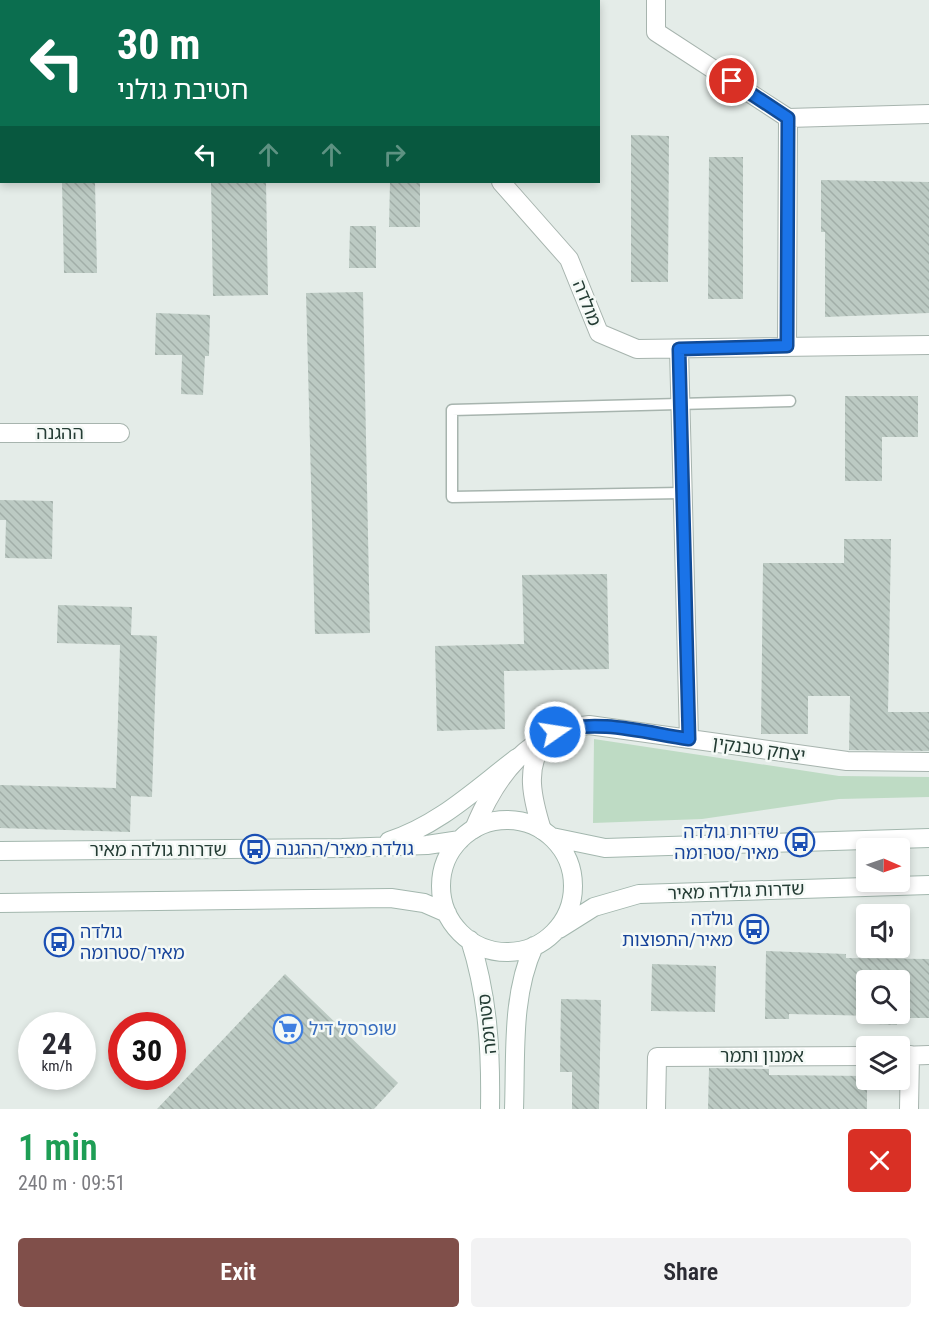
<!DOCTYPE html>
<html lang="en">
<head>
<meta charset="utf-8">
<style>
	:root { --surface:#fff; --page:#f2f2f3; --text:#2b2b33; --muted:#7c7c81; --accent:#804f4a }
	body { margin:0; font-family:"Roboto Condensed","Noto Sans Hebrew",sans-serif; background:var(--page); color:var(--text); height:100vh; display:flex; flex-direction:column; font-size:22px; white-space:nowrap }
	* { box-sizing:border-box; margin:0 }
	p { font-size:20px; color:var(--muted) }
	.icon { flex:none; width:33px; height:33px; fill:none; stroke:currentColor; stroke-width:2; stroke-linecap:round; stroke-linejoin:round }
	.map { position:relative; height:1109px; overflow:hidden }
	.details { display:flex; flex-direction:column; background:var(--surface); flex:1 }
	.details>* { flex:none }
	.top-card { position:absolute; left:0px; top:0px; width:600px; height:183px; box-shadow:0 3px 9px #0003; background:#0b6e4f; color:#fff; overflow:hidden }
	.needle { width:39px; rotate:92deg }
	.tools { position:absolute; left:856px; top:838px; display:grid; gap:12px }
	.tools a { display:grid; place-items:center; width:54px; height:54px; border-radius:6px; background:var(--surface); box-shadow:0 3px 9px #0003; font-size:30px }
	.speed { position:absolute; left:18px; top:1012px; display:flex; gap:12px; font-size:30px; font-weight:700; text-align:center }
	.speed>* { display:grid; place-content:center; width:78px; height:78px; border-radius:50%; background:var(--surface); box-shadow:0 3px 9px #0003; line-height:1 }
	.speed small { font-size:15px; font-weight:400 }
	.speed .limit { border:9px solid #d22; background:#fff; color:#111 }
	.pin { position:absolute; display:grid; place-items:center; width:51px; height:51px; color:#fff; margin:-26px; border:3px solid #fff; border-radius:50%; box-shadow:0 2px 6px #0007 }
	.me { position:absolute; width:66px; margin:-33px; rotate:77deg; stroke-linejoin:round; filter:drop-shadow(0 0 4px #0008) }
	.turn { display:flex; align-items:center; gap:21px; height:126px; padding:0 18px; font-size:27px }
	.turn .icon { width:78px; height:78px; stroke-width:2.5 }
	.turn b { display:block; font-size:42px; line-height:51px }
	.lanes { display:flex; align-items:center; height:57px; padding:0 18px; background:#0003; justify-content:center; gap:30px; direction:ltr }
	.lanes .off { opacity:.35 }
	.round { display:grid; place-items:center; flex:none; width:63px; height:63px; border-radius:6px; background:var(--page) }
	.headline { display:flex; align-items:center; justify-content:space-between; height:102px; padding:0 18px }
	h1 { font-size:36px; font-weight:600; line-height:45px; color:#1e9e55 }
	.cta { display:flex; gap:12px; margin-top:auto; padding:12px 18px }
	.cta a { flex:1; height:69px; border-radius:6px; background:var(--accent); color:#fff; font-size:24px; font-weight:600; line-height:69px; text-align:center }
	.cta a+a { background:var(--page); color:var(--text) }
	.map>svg:first-child { display:block }
	.park { fill:#bedbc4 }
	.building { fill:url(#building-back-hatch); fill-rule:evenodd }
	.lines { fill:none; stroke-linecap:round; stroke-linejoin:round }
	.lane-casing { stroke:#a7b4ae; stroke-width:13 }
	.street-casing { stroke:#a7b4ae; stroke-width:20 }
	.secondary-casing { stroke:#a3b7ae; stroke-width:20 }
	.lane { stroke:#fff; stroke-width:10 }
	.street { stroke:#fff; stroke-width:18 }
	.secondary { stroke:#fff; stroke-width:18 }
	.route-casing { stroke:#114b97; stroke-width:15 }
	.route { stroke:#1a73e8; stroke-width:10 }
	.labels { text-anchor:middle; stroke-width:5; stroke-linejoin:round; paint-order:stroke }
	.street-label { font-size:18px; fill:#243c34; stroke:#f4f9f6 }
	.transit-label { font-size:18px; fill:#164399; stroke:#f4f9f6; text-anchor:end }
	.shop-label { font-size:18px; fill:#366cbe; stroke:#f4f9f6; text-anchor:start }
</style>
</head>
<body>
<div class="map">
<svg width="929" height="1109" viewBox="0 0 929 1109">
	<defs>
		<pattern id="building-back-hatch" width="6" height="6" patternUnits="userSpaceOnUse" patternTransform="scale(1.5)"><rect width="6" height="6" fill="#bccac3"/><path d="M-1 5l2 2M0 0l6 6M5-1l2 2" fill="none" stroke="#a1aea8"/></pattern>
	</defs>
	<rect width="100%" height="100%" fill="#e4ece8"/>
	<!-- park -->
	<path class="park" d="M 594,739 L 839,776 L 929,777 L 929,797 L 839,799 L 702,819 L 593,823 Z"/>
	<!-- building -->
	<path class="building" d="M 631,135 L 669,136 L 668,282 L 631,282 Z
		M 709,157 L 743,157 L 743,299 L 708,299 Z
		M 821,180 L 929,182 L 929,313 L 825,317 L 825,232 L 821,232 Z
		M 62,182 L 95,182 L 97,273 L 64,273 Z
		M 211,182 L 266,182 L 268,295 L 213,296 Z
		M 390,182 L 420,182 L 420,227 L 389,227 Z
		M 350,226 L 376,226 L 376,268 L 349,268 Z
		M 363,292 L 370,633 L 315,634 L 306,293 Z
		M 156,313 L 210,315 L 209,356 L 205,356 L 203,395 L 181,394 L 182,355 L 155,355 Z
		M 845,396 L 918,396 L 918,437 L 882,437 L 882,481 L 845,481 Z
		M 0,500 L 53,501 L 52,559 L 5,558 L 6,520 L 0,520 Z
		M 844,539 L 891,539 L 888,712 L 929,712 L 929,751 L 849,750 L 850,696 L 808,696 L 808,734 L 761,734 L 763,563 L 844,563 Z
		M 607,574 L 609,669 L 504,671 L 505,729 L 437,731 L 435,646 L 524,644 L 522,575 Z
		M 58,605 L 132,607 L 131,635 L 157,636 L 152,797 L 131,796 L 130,832 L 0,828 L 0,785 L 116,788 L 120,645 L 57,643 Z
		M 766,951 L 846,954 L 846,958 L 929,959 L 929,1018 L 897,1018 L 897,1025 L 875,1024 L 876,1016 L 789,1014 L 789,1019 L 765,1019 ZM 867,981 L 900,981 L 900,1014 L 867,1014 Z
		M 652,964 L 716,966 L 715,1012 L 651,1011 Z
		M 285,974 L 398,1083 L 374,1109 L 157,1109 Z
		M 561,999 L 601,1000 L 599,1109 L 572,1109 L 572,1072 L 560,1072 Z
		M 709,1068 L 769,1069 L 769,1075 L 867,1076 L 867,1109 L 708,1109 Z"/>
	<g class="lines">
		<!-- lane casing -->
		<g class="lane-casing">
			<path id="lane" d="M 681,493 L 452,497 L 452,410 L 790,401"/>
		</g>
		<!-- street casing -->
		<g class="street-casing">
			<path id="street" d="M 456,0 L 456,2
				M 656,0 L 656,32 L 788,118 L 787,346
				M 788,118 L 929,114
				M 501,182 L 569,259 L 599,333 L 637,349 L 929,345
				M 679,349 L 689,739
				M 0,433 L 120,433
				M 474,829 C 496,776 528,731 589,725 L 847,761 L 929,762
				M 542,830 C 533,801 523,765 546,741
				M 900,1056 L 929,1055
				M 656,1109 L 657,1057 L 867,1056
				M 909,1109 L 910,1055"/>
		</g>
		<!-- secondary casing -->
		<g class="secondary-casing">
			<path id="secondary" d="M441 886a66 66 0 1 1 132 0a66 66 0 1 1-132 0Z
				M 552,837 L 605,848 L 929,838
				M 389,841 C 439,825 476,789 517,758
				M 0,851 L 342,848 L 427,845 L 460,840
				M 0,903 L 391,898 L 424,903 L 447,913
				M 559,929 L 594,907 L 639,894 L 929,885
				M 470,940 C 488,996 491,1050 490,1109
				M 514,1109 C 516,1055 511,996 534,946"/>
		</g>
		<!-- lane -->
		<use href="#lane" class="lane"/>
		<!-- street -->
		<use href="#street" class="street"/>
		<!-- secondary -->
		<use href="#secondary" class="secondary"/>
	</g>
	<g class="lines">
		<!-- route casing -->
		<g class="route-casing">
			<path id="route" d="M 555,732 C 597,718 646,733 689,739 L 679,349 L 787,346 L 788,118 L 732,81"/>
		</g>
		<!-- route -->
		<use href="#route" class="route"/>
	</g>
	<!-- icons -->
	<defs>
		<g id="bus-ring" transform="scale(1.5)"><circle r="9.5" fill="#f4f9f6" stroke="#1a4fb4" stroke-width="1.5"/><path d="M-5-6H5V4H4V6H2V4H-2V6H-4V4H-5ZM-3.5-4V0h7V-4ZM-3.5 1.2v1.5H-2V1.2ZM2 1.2v1.5H3.5V1.2Z" fill="#1a4fb4"/></g>
		<g id="supermarket-ring" transform="scale(1.5)"><circle r="9.5" fill="#f4f9f6" stroke="#3f7fe0" stroke-width="1.5"/><path d="M-6-5.5h2.5l.6 2H6L4.5 2H-2.5L-4.4-4H-6ZM-1.5 3.2a1.3 1.3 0 1 0 .1 0ZM3 3.2a1.3 1.3 0 1 0 .1 0Z" fill="#3f7fe0"/></g>
	</defs>
	<g fill-rule="evenodd">
		<use href="#bus-ring" x="800" y="842"/>
		<use href="#bus-ring" x="255" y="849"/>
		<use href="#bus-ring" x="754" y="929"/>
		<use href="#bus-ring" x="59" y="942"/>
		<use href="#supermarket-ring" x="288" y="1029"/>
	</g>
	<g class="labels">
		<!-- street labels -->
		<g class="street-label">
			<text transform="translate(587 303) rotate(68)" y="6">מולדה</text>
			<text x="60" y="439">ההגנה</text>
			<text transform="translate(759 749) rotate(8)" y="6">יצחק טבנקין</text>
			<text x="158" y="856">שדרות גולדה מאיר</text>
			<text transform="translate(736 891) rotate(-2)" y="6">שדרות גולדה מאיר</text>
			<text transform="translate(487 1024) rotate(-96)" y="6">סטרומה</text>
			<text x="762" y="1062">אמנון ותמר</text>
		</g>
		<!-- transit labels -->
		<g class="transit-label">
			<text x="779" y="838">שדרות גולדה<tspan x="779" dy="21">מאיר/סטרומה</tspan></text>
			<text x="276" y="855" text-anchor="start">גולדה מאיר/ההגנה</text>
			<text x="733" y="925">גולדה<tspan x="733" dy="21">מאיר/התפוצות</tspan></text>
			<text x="80" y="938" text-anchor="start">גולדה<tspan x="80" dy="21">מאיר/סטרומה</tspan></text>
		</g>
		<!-- shop labels -->
		<g class="shop-label">
			<text x="309" y="1035">שופרסל דיל</text>
		</g>
	</g>
</svg>
<div class="tools">
<a><svg class="needle" viewBox="-14 -14 28 28"><path d="M0-13l5 13h-10z" fill="#e53935"/><path d="M0 13l5-13h-10z" fill="#7c7c81"/></svg></a>
<a><svg class="icon" aria-label="sound" viewBox="0 0 24 24"><path d="M4 9h4l5-4v14l-5-4H4zM17 9q2 3 0 6"/></svg></a>
<a><svg class="icon" aria-label="search" viewBox="0 0 24 24"><circle cx="10" cy="10" r="6"/><path d="M15 15l6 6"/></svg></a>
<a><svg class="icon" aria-label="layers" viewBox="0 0 24 24"><path d="M12 4l9 5-9 5-9-5zM3 14l9 5 9-5"/></svg></a>
</div>
<div class="speed"><div>24<small>km/h</small></div><div class="limit">30</div></div>
<div class="pin" style="left:732px;top:81px;background:#d93025"><svg class="icon" aria-label="arrive" viewBox="0 0 24 24"><path d="M6 21V4h12l-3 4 3 4H6"/></svg></div>
<svg class="me" style="left:555px;top:732px" viewBox="-20 -20 40 40"><circle r="17" fill="#1a73e8" stroke="#fff" stroke-width="3"/><path d="M0-11L8 9 0 5-8 9z" fill="#fff"/></svg>
<div class="top-card">
<div class="turn"><svg class="icon" aria-label="left" viewBox="0 0 24 24"><path d="M17 20v-9H6M10 6l-5 5 5 5"/></svg><div><b>30 m</b>חטיבת גולני</div></div>
<div class="lanes"><svg class="icon" aria-label="left" viewBox="0 0 24 24"><path d="M17 20v-9H6M10 6l-5 5 5 5"/></svg><svg class="icon off" aria-label="ahead" viewBox="0 0 24 24"><path d="M12 20V5M6 11l6-6 6 6"/></svg><svg class="icon off" aria-label="ahead" viewBox="0 0 24 24"><path d="M12 20V5M6 11l6-6 6 6"/></svg><svg class="icon off" aria-label="right" viewBox="0 0 24 24"><path d="M7 20v-9h11M14 6l5 5-5 5"/></svg></div>
</div>
</div>
<section class="details">
<div class="headline"><div><h1>1 min</h1><p>240 m · 09:51</p></div><a class="round" style="background:#d93025;color:#fff"><svg class="icon" aria-label="close" viewBox="0 0 24 24"><path d="M6 6l12 12M18 6L6 18"/></svg></a></div>
<div class="cta"><a>Exit</a><a>Share</a></div>
</section>
</body>
</html>
